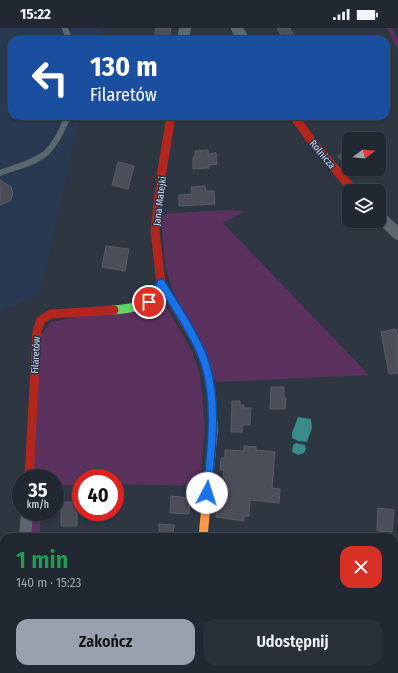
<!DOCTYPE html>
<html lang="pl">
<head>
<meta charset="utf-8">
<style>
	:root { --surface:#222832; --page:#2a303a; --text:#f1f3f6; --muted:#a2a6ac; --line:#3f444d; --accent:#99a1af }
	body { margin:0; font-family:"Fira Sans Condensed",sans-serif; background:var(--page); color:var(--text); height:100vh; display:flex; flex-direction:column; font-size:15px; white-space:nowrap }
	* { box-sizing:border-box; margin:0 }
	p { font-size:13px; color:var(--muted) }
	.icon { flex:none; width:22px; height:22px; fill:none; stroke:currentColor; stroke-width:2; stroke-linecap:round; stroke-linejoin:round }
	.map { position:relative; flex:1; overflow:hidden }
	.details { position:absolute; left:0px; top:505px; width:398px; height:140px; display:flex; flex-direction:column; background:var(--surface); border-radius:12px 12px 0 0; box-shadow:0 1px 3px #0004,0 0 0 1px var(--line) }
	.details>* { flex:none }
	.top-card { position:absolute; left:8px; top:8px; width:382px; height:84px; border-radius:12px; box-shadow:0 1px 3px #0004,0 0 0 1px var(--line); background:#1a4fa0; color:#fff; overflow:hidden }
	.needle { width:26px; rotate:74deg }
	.fabs { position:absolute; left:342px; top:104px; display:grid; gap:8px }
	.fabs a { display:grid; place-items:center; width:44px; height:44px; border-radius:8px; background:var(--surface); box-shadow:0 1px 3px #0004,0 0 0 1px var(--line); font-size:20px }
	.speed { position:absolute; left:12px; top:441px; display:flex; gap:8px; font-size:20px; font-weight:700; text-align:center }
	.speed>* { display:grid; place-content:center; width:52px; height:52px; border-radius:50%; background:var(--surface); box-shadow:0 1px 3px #0004,0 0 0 1px var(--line); line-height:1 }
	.speed small { font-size:10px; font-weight:400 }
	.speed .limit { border:6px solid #d22; background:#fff; color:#111 }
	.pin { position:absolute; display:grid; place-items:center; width:34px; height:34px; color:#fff; margin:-17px; border:2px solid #fff; border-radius:50%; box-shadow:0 1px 4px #0007 }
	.me { position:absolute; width:44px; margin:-22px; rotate:5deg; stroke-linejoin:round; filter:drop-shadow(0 0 3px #0008) }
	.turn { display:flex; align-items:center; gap:14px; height:84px; padding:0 16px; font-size:18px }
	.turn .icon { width:52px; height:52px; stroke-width:2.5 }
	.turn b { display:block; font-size:28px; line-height:34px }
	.round { display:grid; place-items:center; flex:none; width:42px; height:42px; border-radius:12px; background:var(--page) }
	.summary { display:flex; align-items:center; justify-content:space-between; height:68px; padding:0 16px }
	h1 { font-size:24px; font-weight:600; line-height:30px; color:#1e9e55 }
	.action { display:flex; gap:8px; margin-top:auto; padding:8px 16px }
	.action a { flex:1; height:46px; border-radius:12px; background:var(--accent); color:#111; font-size:16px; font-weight:600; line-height:46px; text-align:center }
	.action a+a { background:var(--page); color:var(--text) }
	.status { display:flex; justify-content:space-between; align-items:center; height:28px; padding:0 20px; background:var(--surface); direction:ltr }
	.status svg { height:11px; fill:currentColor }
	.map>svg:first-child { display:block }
	.built { fill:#293952 }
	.green { fill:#5b315e }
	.water { fill:#388b89 }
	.building { fill:#4b4e58; stroke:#595c67 }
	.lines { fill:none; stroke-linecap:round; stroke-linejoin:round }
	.path { stroke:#5e666d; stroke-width:2; stroke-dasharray:1 3; stroke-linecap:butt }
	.lane { stroke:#5b676e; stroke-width:6 }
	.street { stroke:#5b676e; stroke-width:12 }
	.fast { stroke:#63d668; stroke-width:9 }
	.slow { stroke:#ff974d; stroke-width:9 }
	.jam { stroke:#b3261e; stroke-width:9 }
	.route-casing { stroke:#114b97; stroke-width:10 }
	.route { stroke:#1a73e8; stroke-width:7 }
	.labels { text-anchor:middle; stroke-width:3; stroke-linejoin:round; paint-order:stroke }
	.street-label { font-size:10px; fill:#d2dbe9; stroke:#26344a }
</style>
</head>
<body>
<div class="status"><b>15:22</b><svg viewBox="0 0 49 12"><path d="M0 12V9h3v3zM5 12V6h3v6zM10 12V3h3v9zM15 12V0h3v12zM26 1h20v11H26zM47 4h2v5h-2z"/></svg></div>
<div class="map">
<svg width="398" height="645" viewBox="0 0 398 645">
	<rect width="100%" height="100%" fill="#2e3642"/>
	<!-- built -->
	<path class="built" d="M 0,0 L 100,0 L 97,12 L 12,12 L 12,88 L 80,88 L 40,266 L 0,284 Z"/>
	<!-- green -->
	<path class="green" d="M 387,0 L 392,0 L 398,12 L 398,22 Z
		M 227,182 L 245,183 L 223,195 L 369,347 L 216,354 L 172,260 L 165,237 L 161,186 Z
		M 163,273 L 193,325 L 200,347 L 205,399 L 200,458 L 115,456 L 115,450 L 81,450 L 81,457 L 55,457 L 55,450 L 32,450 L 41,307 L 51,294 Z
		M 29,484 L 40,484 L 40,509 L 28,509 Z
		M 4,543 L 4,641 L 23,641 L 22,645 L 0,645 L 0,544 Z"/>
	<!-- water -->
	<path class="water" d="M 298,389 L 311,391 L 312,400 L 307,414 L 298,413 L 292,410 L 292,405 Z
		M 296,415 L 305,417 L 306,421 L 304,425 L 298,427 L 292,424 L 293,417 Z"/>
	<!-- building -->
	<path class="building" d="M 156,0 L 171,0 L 169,12 L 154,12 Z
		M 277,0 L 290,0 L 294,8 L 284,12 Z
		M 208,122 L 208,126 L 216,125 L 217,136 L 209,137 L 209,140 L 193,141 L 193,129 L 195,129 L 195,123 Z
		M 343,124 L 348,131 L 343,134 L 338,128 Z
		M 118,134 L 134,138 L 128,161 L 112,157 Z
		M 0,152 L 11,159 L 13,166 L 10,173 L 0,177 Z
		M 205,158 L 206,163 L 214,163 L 215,176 L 179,178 L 179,167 L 192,166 L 191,159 Z
		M 106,218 L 129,221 L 125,243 L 102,239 Z
		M 396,301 L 398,309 L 398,345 L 389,346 L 381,304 Z
		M 271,359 L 284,359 L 284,370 L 286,370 L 285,381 L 270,381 Z
		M 232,373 L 240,373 L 240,377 L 244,377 L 244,380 L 251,380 L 250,397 L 242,397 L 242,404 L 231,404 Z
		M 244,418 L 256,419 L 256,422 L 275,424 L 272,460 L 280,461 L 279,475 L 250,472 L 249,488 L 244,488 L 244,493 L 216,489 L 218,468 L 225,469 L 226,450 L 223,450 L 224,442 L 220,442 L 221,430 L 225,430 L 225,422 L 244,423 Z
		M 171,468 L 190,470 L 189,486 L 170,485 Z
		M 61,474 L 77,474 L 77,498 L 61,498 Z
		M 378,480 L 394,482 L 392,504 L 377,503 Z
		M 159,496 L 174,497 L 173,508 L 159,507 Z"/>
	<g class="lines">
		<!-- path -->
		<path class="path" d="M 25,645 L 25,641"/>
		<!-- lane -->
		<path class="lane" d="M 65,0 L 69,12
			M 0,145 C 14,139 33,136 46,125 C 57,115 62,101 68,88
			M 397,516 L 398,516"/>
		<!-- street -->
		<path class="street" d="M 237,0 L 243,12
			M 183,12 L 185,0
			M 379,188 L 398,206
			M 25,509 L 27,484
			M 0,537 L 4,537
			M 193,645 L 193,641"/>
		<!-- fast -->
		<path class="fast" d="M 114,282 C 137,280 152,278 161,255"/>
		<!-- slow -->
		<path class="slow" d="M 203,509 L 213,405 L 213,395"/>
		<!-- jam -->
		<path class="jam" d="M 171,88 L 161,149 L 155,203 L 161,255 L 194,311 L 205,335 L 211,362 L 213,395
			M 294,88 L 313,115 L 354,163
			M 29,450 L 37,303 L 41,292 L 51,286 L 114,282"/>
	</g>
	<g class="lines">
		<!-- route casing -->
		<g class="route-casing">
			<path id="route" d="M 149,274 L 158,266 L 161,255 C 175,278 197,310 205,335 C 218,377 211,422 207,465"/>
		</g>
		<!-- route -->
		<use href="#route" class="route"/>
	</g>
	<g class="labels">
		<!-- street labels -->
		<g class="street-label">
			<text transform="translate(323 126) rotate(50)" y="4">Rolnicza</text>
			<text transform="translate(159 173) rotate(-83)" y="4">Jana Matejki</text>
			<text transform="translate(35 327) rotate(-87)" y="4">Filaretów</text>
		</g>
	</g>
</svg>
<div class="fabs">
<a><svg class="needle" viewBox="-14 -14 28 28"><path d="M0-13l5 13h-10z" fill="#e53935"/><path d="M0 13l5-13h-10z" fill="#a2a6ac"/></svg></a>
<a><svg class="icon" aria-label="layers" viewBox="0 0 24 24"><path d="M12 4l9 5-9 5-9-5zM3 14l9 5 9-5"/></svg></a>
</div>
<div class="speed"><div>35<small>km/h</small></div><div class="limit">40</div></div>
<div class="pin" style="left:149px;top:274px;background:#d93025"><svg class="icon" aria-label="arrive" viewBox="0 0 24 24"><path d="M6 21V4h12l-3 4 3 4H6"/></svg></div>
<svg class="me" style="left:207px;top:465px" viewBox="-20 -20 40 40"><circle r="19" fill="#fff"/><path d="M0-13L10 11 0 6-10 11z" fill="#1a73e8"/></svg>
<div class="top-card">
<div class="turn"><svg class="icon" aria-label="left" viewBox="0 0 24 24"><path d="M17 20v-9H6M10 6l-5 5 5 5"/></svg><div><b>130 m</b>Filaretów</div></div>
</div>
<section class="details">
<div class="summary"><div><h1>1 min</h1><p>140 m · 15:23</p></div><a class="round" style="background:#d93025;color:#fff"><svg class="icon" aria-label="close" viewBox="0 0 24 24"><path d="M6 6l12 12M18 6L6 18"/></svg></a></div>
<div class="action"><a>Zakończ</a><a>Udostępnij</a></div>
</section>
</div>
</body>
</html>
